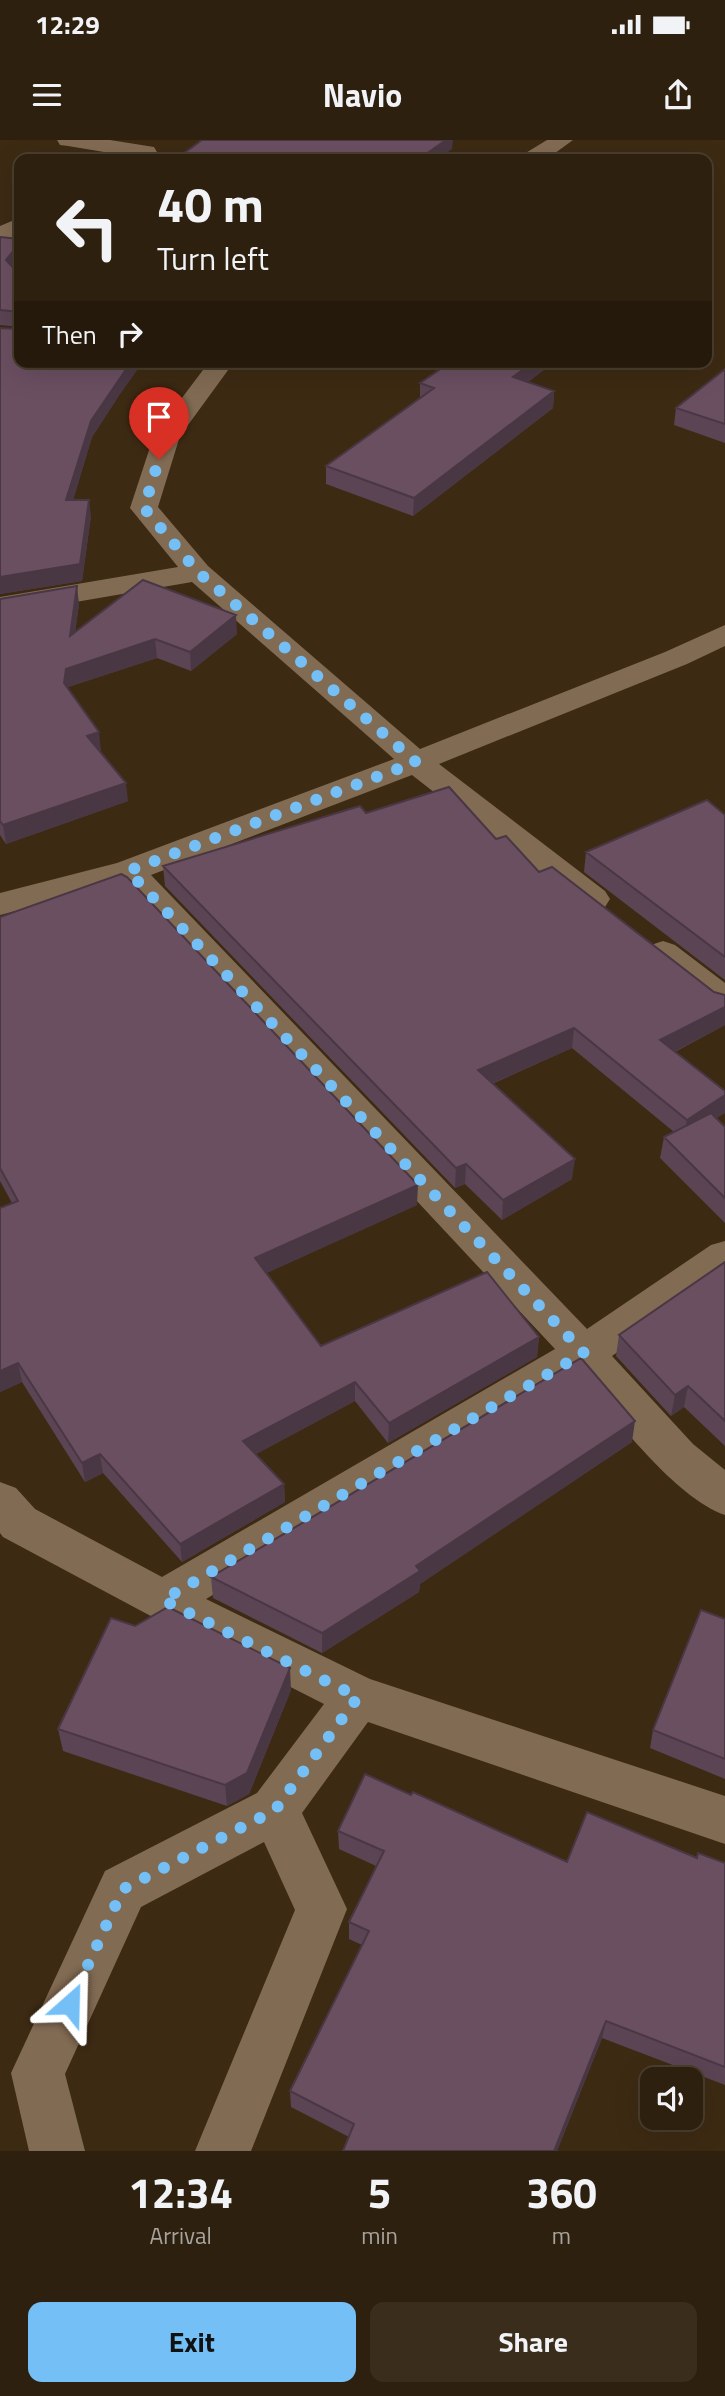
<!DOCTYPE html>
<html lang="en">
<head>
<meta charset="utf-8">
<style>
	:root { --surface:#2e200e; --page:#3a2d1c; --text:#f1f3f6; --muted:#a7a39e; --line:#493e2e; --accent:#74c0f6 }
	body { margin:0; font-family:"Titillium Web",sans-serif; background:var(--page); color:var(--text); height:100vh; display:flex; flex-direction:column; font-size:26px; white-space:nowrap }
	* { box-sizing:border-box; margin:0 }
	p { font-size:23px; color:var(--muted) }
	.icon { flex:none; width:38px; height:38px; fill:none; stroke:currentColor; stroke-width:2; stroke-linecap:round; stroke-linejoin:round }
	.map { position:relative; height:2011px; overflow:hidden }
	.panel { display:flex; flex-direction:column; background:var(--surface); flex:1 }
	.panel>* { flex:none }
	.hud { position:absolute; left:14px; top:14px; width:698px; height:214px; border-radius:14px; box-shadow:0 7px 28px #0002,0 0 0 2px var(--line); background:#2e200e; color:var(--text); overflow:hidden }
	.fabs { position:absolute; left:640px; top:1927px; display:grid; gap:14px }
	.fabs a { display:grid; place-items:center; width:63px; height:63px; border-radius:14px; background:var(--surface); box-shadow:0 7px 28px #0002,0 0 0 2px var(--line); font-size:35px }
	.pin { position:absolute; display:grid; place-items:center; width:60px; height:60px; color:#fff; margin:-72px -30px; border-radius:50% 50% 50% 0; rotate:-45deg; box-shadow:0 0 7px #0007 }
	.pin .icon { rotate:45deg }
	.me { position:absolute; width:77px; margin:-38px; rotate:25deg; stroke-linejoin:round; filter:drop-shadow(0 0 5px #0008) }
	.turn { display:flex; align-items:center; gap:24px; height:147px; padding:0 28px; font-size:32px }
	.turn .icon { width:91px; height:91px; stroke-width:2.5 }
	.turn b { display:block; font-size:49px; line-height:60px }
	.then { display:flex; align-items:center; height:66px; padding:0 28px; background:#0003; gap:14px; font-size:26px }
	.eta { display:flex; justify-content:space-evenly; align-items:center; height:119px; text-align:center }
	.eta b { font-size:42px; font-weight:700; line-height:49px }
	.cta { display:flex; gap:14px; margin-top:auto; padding:14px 28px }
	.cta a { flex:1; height:80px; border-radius:14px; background:var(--accent); color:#111; font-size:28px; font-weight:700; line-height:80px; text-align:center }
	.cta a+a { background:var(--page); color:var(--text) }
	.status { display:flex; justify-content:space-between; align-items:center; height:49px; padding:0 35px; background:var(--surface); direction:ltr }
	.status svg { height:19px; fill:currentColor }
	header { display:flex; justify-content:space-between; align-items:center; height:91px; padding:0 28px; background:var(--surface); font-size:32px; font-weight:700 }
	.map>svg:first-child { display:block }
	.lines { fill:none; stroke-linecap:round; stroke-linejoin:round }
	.minor { fill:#826b53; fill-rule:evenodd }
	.wall { fill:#5b4453 }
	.shaded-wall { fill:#4a3744 }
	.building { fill:#6a4f61; stroke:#4a3744; stroke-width:2 }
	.route { stroke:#74c0f6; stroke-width:12; stroke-dasharray:0 21.6 }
</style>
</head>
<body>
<div class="status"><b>12:29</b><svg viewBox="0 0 49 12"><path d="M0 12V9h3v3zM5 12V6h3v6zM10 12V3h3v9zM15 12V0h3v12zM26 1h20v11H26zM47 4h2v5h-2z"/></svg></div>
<header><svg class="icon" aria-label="menu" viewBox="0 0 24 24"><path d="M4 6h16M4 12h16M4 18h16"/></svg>Navio<svg class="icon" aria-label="share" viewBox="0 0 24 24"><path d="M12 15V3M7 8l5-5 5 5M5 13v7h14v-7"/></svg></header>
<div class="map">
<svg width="725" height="2011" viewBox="0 0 725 2011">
	<rect width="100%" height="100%" fill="#3d2a13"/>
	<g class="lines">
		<!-- minor -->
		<path class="minor" d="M 57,0 L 110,0 L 154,7 L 157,12 L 154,17 L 146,19 L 68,6 L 60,5 Z
			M 547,0 L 573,0 L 547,19 L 521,19 L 524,14 Z
			M 19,78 L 19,94 L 0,103 L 0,86 Z
			M 209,222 L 234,222 L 180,296 L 158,367 L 208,426 L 420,609 L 665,512 L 725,485 L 725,506 L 687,524 L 439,624 L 605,751 L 610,759 L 605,767 L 593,770 L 581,767 L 412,635 L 151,735 L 587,1189 L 711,1105 L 725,1101 L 725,1137 L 612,1216 L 693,1304 L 725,1330 L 725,1375 C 674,1357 616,1278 579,1236 L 206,1459 L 370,1539 L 725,1656 L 725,1704 L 368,1582 L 302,1673 L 347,1769 L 251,2011 L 195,2011 L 295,1770 L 264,1702 L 141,1767 L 65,1934 L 85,2011 L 29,2011 L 11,1933 L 105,1731 L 257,1653 L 324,1564 L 147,1474 L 3,1397 L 0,1393 L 0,1342 L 16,1348 L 35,1369 L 162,1437 L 555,1209 L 121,744 L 0,775 L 0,753 L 117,723 L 394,619 L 192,442 L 0,475 L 0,457 L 178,427 L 130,368 L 154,295 Z
			M 663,801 L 675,805 L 725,843 L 725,873 L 712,870 L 651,821 L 645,813 L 651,805 Z"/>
	</g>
	<!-- wall -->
	<path class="wall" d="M 0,97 L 13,128 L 118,257 L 92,297 L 73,360 L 91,376 L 82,441 L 0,454 L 0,188 L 19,189 L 19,187 L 0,185 Z
		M 426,222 L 554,222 L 528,242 L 554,251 L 553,268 L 413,376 L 326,344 L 326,326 L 420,258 L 420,243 L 443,228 Z
		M 725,229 L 725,303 L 674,285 L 676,268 Z
		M 0,459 L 79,464 L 75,492 L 237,494 L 191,531 L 157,518 L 68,547 L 68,549 L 101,611 L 99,611 L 128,661 L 6,704 L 0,695 Z
		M 366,673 L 496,699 L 539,732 L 714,852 L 725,855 L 725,885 L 675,912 L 725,973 L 716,978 L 725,987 L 725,1083 L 660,1018 L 664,997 L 674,992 L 572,908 L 492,944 L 572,1039 L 502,1080 L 465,1044 L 455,1048 L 165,746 L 163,726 Z
		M 725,675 L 725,840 L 584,732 L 586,712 Z
		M 0,777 L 417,1065 L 266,1133 L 321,1206 L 539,1197 L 537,1217 L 388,1303 L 355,1261 L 256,1314 L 284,1344 L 285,1362 L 182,1422 L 103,1333 L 85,1342 L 22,1242 L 0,1252 L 0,1068 L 12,1063 L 0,1041 Z
		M 725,1122 L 725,1306 L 684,1267 L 671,1276 L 616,1216 L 619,1195 Z
		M 632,1302 L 420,1444 L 419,1452 L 322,1513 L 213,1458 L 211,1437 Z
		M 725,1479 L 725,1639 L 650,1608 L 653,1590 Z
		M 135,1486 L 291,1550 L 249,1654 L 227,1666 L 63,1611 L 58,1589 Z
		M 338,1691 L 567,1722 L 697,1718 L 725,1723 L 725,1945 L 602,1898 L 557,2011 L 343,2011 L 349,1997 L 291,1967 L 290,1951 L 362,1805 L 349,1799 L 349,1782 L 376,1726 L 339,1709 Z"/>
	<!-- shaded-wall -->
	<path class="shaded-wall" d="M 446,0 L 453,0 L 452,9 L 439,19 L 419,19 Z
		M 19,104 L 19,121 L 8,135 L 6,120 Z
		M 131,222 L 143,222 L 118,257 L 92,297 L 68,377 L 66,360 L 91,281 Z
		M 533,222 L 554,222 L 512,254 L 513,237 Z
		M 554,251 L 553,268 L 413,376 L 414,358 Z
		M 89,360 L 91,376 L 82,441 L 0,454 L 0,437 Z
		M 77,446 L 79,464 L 72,515 L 70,496 Z
		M 236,475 L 237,494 L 191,531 L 190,512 Z
		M 155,499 L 157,518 L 68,547 L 66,562 L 64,543 L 66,529 Z
		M 99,592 L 101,611 L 89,615 L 87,596 Z
		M 126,643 L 128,661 L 6,704 L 3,685 Z
		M 725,867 L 725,885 L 658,920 L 660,900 Z
		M 574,888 L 572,908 L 477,950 L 478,930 Z
		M 725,955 L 725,973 L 683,1000 L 687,980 Z
		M 575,1019 L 572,1039 L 502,1080 L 503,1060 Z
		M 466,1024 L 465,1044 L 455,1048 L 456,1028 Z
		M 418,1045 L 417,1065 L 256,1138 L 255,1118 Z
		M 539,1197 L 537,1217 L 388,1303 L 389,1283 Z
		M 18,1223 L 22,1242 L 0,1252 L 0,1231 Z
		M 355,1242 L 355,1261 L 245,1320 L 243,1301 Z
		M 688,1246 L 684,1267 L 671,1276 L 675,1255 Z
		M 635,1281 L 632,1302 L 420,1444 L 419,1452 L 322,1513 L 322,1493 L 416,1426 Z
		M 100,1314 L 103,1333 L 85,1342 L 82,1323 Z
		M 284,1344 L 285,1362 L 182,1422 L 180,1404 Z
		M 290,1528 L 291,1550 L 249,1654 L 227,1666 L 225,1645 Z
		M 606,1881 L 602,1898 L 557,2011 L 554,2011 Z"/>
	<!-- building -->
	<path class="building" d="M 202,0 L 446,0 L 419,19 L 176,19 Z
		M 0,97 L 19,99 L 19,104 L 6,120 L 19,134 L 19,222 L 131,222 L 91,281 L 66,360 L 89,360 L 80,424 L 0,437 L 0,188 L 19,189 L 19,172 L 0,170 Z
		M 451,222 L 533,222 L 513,237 L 554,251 L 414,358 L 326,326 L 434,248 L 420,243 Z
		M 725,229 L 725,284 L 676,268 Z
		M 143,440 L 236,475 L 190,512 L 155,499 L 66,529 L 64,543 L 99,592 L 87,596 L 126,643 L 3,685 L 0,681 L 0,459 L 77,446 L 70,496 Z
		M 449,647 L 496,699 L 506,696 L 539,732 L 552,727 L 714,852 L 725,855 L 725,867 L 660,900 L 725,951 L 725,955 L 687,980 L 574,888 L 478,930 L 575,1019 L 503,1060 L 466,1024 L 456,1028 L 163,726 L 360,666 L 366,673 Z
		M 707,660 L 725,675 L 725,817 L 586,712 Z
		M 121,734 L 127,737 L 418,1045 L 255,1118 L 321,1206 L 487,1132 L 539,1197 L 389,1283 L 355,1242 L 243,1301 L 284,1344 L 180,1404 L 100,1314 L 82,1323 L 18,1223 L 0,1231 L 0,1068 L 18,1061 L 0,1028 L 0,777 Z
		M 711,973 L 725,987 L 725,1058 L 664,997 Z
		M 725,1122 L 725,1281 L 688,1246 L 675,1255 L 619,1195 Z
		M 581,1218 L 635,1281 L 416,1426 L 420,1431 L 322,1493 L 211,1437 Z
		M 168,1467 L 290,1528 L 247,1633 L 225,1645 L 58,1589 L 111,1478 L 135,1486 Z
		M 701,1470 L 725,1479 L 725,1619 L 653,1590 Z
		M 365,1634 L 411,1655 L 413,1652 L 567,1722 L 587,1672 L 697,1718 L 698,1713 L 725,1723 L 725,1927 L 606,1881 L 554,2011 L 343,2011 L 354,1984 L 290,1951 L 369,1791 L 349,1782 L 384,1711 L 338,1691 Z"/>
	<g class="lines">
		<!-- route -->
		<path class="route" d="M 70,1864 L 123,1749 L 275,1670 L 358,1557 L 163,1460 L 584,1213 L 128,731 L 416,622 L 198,432 L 144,368 L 159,319"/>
	</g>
</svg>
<div class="fabs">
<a><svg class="icon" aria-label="sound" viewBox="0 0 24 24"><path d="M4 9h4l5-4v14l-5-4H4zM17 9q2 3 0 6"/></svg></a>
</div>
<div class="pin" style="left:159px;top:319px;background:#d93025"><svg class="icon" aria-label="arrive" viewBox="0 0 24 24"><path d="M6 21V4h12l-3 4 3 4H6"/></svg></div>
<svg class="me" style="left:70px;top:1864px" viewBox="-20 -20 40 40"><path d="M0-17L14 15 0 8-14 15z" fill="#74c0f6" stroke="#fff" stroke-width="4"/></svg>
<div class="hud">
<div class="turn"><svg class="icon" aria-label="left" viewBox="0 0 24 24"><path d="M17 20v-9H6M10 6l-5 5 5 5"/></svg><div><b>40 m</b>Turn left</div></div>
<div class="then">Then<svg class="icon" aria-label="right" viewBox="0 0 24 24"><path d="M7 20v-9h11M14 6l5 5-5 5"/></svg></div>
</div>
</div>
<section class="panel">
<div class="eta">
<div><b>12:34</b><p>Arrival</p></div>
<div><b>5</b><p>min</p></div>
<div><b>360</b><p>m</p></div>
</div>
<div class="cta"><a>Exit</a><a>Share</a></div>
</section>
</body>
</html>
